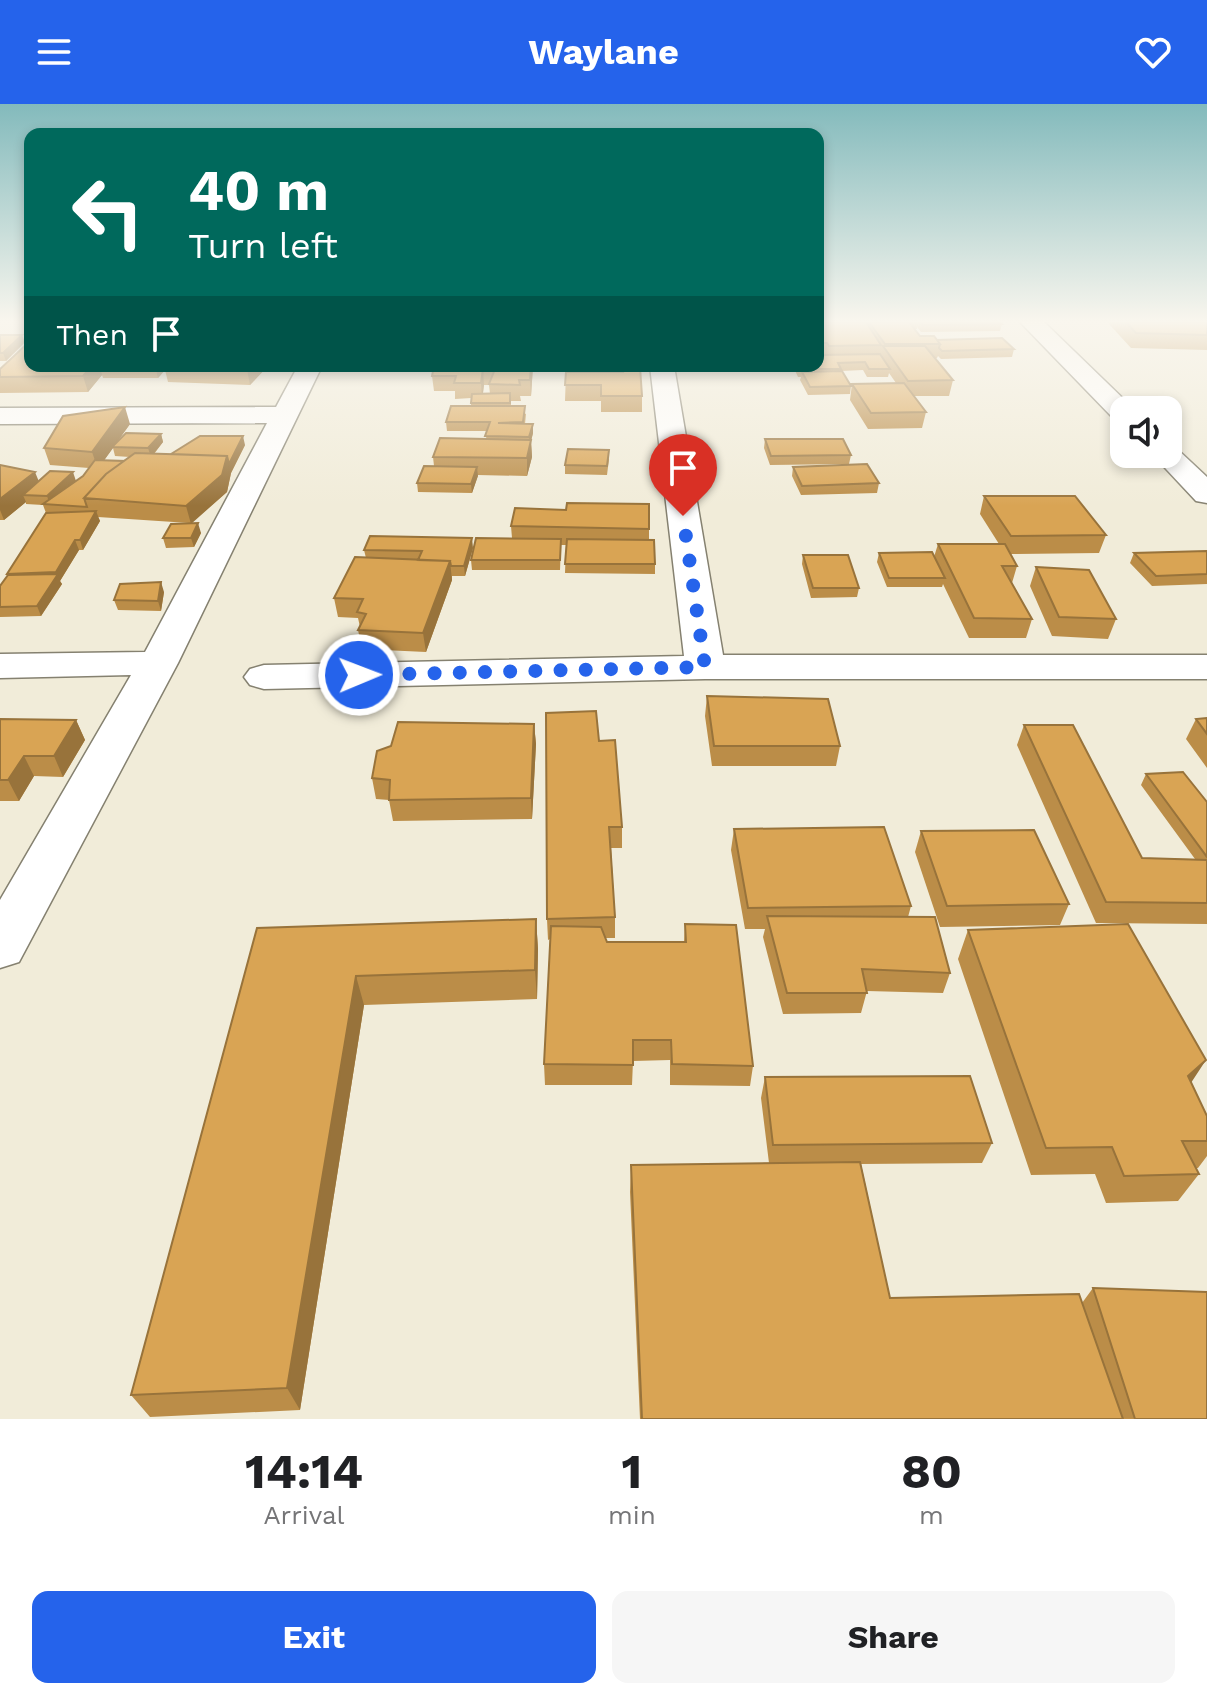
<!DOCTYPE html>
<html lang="en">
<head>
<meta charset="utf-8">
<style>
	:root { --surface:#fff; --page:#f6f6f6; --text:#202124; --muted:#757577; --accent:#2563eb }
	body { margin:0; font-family:"Work Sans",sans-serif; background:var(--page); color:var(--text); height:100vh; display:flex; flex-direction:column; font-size:30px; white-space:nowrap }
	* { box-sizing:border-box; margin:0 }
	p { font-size:26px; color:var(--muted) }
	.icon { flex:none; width:44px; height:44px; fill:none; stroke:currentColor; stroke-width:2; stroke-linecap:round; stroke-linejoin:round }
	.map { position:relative; height:1315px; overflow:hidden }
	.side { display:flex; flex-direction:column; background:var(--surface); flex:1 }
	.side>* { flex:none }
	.top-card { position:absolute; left:24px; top:24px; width:800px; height:244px; border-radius:16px; box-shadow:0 4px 12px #0003; background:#00695c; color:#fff; overflow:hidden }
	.tools { position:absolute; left:1110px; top:292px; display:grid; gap:16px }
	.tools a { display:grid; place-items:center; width:72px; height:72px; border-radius:16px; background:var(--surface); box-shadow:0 4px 12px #0003; font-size:40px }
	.pin { position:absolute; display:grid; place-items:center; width:68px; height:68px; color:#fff; margin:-82px -34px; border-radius:50% 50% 50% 0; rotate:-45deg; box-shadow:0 0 8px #0007 }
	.pin .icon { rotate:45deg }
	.me { position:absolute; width:88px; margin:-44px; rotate:89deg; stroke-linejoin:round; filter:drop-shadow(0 0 6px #0008) }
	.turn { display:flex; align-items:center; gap:28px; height:168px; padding:0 32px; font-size:36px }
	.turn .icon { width:104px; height:104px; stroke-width:2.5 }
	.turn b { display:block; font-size:56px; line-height:68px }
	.then { display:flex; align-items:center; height:76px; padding:0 32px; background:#0003; gap:16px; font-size:30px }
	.eta { display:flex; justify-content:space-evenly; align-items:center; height:136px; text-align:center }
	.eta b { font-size:48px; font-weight:700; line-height:56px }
	.button { display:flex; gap:16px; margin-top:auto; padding:16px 32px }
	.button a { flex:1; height:92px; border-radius:16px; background:var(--accent); color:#fff; font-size:32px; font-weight:700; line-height:92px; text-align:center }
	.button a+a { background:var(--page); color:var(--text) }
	header { display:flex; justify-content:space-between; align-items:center; height:104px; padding:0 32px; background:var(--accent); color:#fff; font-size:36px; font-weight:700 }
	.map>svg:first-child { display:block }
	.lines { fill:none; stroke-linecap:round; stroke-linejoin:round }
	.minor-casing { stroke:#858170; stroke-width:3 }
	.minor { fill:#fff; fill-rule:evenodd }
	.wall { fill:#bb8d48; fill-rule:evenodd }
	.shaded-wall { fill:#98733b }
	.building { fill:#d9a454; stroke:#98733b; stroke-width:2 }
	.route { stroke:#2563eb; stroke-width:14; stroke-dasharray:0 25.2 }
</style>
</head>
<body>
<header><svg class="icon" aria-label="menu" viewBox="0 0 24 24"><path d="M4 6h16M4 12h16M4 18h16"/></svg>Waylane<svg class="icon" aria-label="heart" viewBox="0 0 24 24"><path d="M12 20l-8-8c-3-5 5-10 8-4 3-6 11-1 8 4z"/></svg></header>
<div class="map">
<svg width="1207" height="1315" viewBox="0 0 1207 1315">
	<rect width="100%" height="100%" fill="#f1ecd9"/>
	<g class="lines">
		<!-- minor casing -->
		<g class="minor-casing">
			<path id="minor" d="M 1020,218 L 1044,218 L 1135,306 L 1124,306 L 1124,317 L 1114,315 Z
				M 298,262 L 322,262 L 178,559 L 19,858 L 0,864 L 0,796 L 131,571 L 0,574 L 0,550 L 145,548 L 267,319 L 0,320 L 0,304 L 276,303 Z
				M 650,262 L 674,262 L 723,551 L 1207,551 L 1207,575 L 705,575 L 264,585 L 250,581 L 244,573 L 250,565 L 264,561 L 684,552 Z
				M 1168,342 L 1176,344 L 1207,373 L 1207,399 L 1196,397 L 1152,350 L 1168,350 Z"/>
		</g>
		<!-- minor -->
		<use href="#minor" class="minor"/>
	</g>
	<!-- wall -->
	<path class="wall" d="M 818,218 L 1000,218 L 1002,220 L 1000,227 L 921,228 L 917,223 L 917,225 L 914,225 L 920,232 L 937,236 L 1014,245 L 1012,253 L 941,255 L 938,252 L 937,254 L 935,255 L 953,276 L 949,292 L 914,292 L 926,308 L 922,324 L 868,325 L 850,296 L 852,280 L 896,279 L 889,269 L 888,273 L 867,273 L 863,266 L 841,267 L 851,282 L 850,290 L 808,291 L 800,276 L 801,273 L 798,273 L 793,262 L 818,262 Z
		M 1110,218 L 1207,218 L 1207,246 L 1131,244 L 1109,220 Z
		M 0,231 L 25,238 L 6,257 L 0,257 Z
		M 30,262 L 268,262 L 250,281 L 168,278 L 165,266 L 158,274 L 103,274 L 102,271 L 88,288 L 0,289 L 0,265 Z
		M 434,262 L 533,262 L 531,292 L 520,292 L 521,297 L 511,297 L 511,302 L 526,310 L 525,320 L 533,329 L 531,337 L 532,353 L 527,372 L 478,371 L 472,389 L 418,388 L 417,379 L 434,362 L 433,353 L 486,335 L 487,327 L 447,327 L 446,318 L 471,302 L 471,294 L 455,295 L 455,287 L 434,287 L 432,272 ZM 484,281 L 489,281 L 490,290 L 483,290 Z
		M 566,268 L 642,292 L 642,308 L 601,308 L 601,297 L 565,297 Z
		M 130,320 L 114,342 L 161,330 L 163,338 L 154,350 L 171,350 L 245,341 L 231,369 L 227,388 L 191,419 L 201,429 L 194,443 L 166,444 L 163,434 L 189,419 L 98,413 L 100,417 L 83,446 L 79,446 L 60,477 L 62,480 L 41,512 L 0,513 L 0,482 L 8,472 L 7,470 L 46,409 L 43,401 L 26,400 L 26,398 L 4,416 L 0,416 L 0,361 L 38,377 L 76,377 L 83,372 L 89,364 L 50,361 L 44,344 ZM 113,344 L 115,352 L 130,353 L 124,357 L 104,356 Z
		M 765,335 L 851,351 L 849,360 L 770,361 L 764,344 Z
		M 609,355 L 607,371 L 565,370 L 565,361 Z
		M 793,363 L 879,379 L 877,389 L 801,391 L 792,372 Z
		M 984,392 L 1106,431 L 1099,449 L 1010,450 L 1017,462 L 1012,479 L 1032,515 L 1026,534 L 969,534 L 943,480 L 942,483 L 887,483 L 877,458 L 879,449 L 934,453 L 938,440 L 999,440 L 980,410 Z
		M 649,400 L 649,436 L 655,460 L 655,470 L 565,469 L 566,441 L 561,441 L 560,466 L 472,466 L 471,456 L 512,434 L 511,422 L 566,406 Z
		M 473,444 L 465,472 L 452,472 L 452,476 L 426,548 L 362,545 L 358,526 L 360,523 L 358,514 L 338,513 L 334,494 L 366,454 L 364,446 Z
		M 1207,447 L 1207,480 L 1152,482 L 1130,459 L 1134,449 Z
		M 803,451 L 859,484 L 857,493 L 811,494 L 802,460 Z
		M 1036,463 L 1116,515 L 1108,535 L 1052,532 L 1030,482 Z
		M 164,488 L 161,507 L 118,506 L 114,496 Z
		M 707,592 L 840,642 L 836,662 L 712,662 L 705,612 Z
		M 1207,614 L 1207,664 L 1186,635 L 1196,615 Z
		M 0,615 L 76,616 L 85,636 L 63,673 L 34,672 L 19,697 L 0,697 Z
		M 534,620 L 536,640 L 532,715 L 393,717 L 389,696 L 376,695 L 372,674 Z
		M 1024,621 L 1142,754 L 1195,755 L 1141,681 L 1146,670 L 1207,698 L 1207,820 L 1096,819 L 1017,641 Z
		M 599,637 L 622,723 L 622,744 L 611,744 L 615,813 L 615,834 L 605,834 L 607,838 L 684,838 L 685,820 L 753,962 L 750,982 L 670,981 L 670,956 L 633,957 L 632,981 L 545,981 L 544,960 L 550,835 L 548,836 L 547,815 Z
		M 734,725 L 911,802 L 908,813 L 950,869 L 943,889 L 867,887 L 861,909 L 783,910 L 763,833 L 765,825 L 745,825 L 731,746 Z
		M 921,727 L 1069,800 L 1060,821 L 940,823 L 915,748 Z
		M 536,815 L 538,845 L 537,895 L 364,901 L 300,1306 L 150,1313 L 131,1291 L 257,824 Z
		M 968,826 L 1191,978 L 1207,1012 L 1207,1052 L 1198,1064 L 1196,1064 L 1199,1070 L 1178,1097 L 1106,1099 L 1095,1070 L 1031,1071 L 958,855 Z
		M 765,973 L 992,1039 L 982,1059 L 861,1060 L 890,1194 L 1082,1199 L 1093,1184 L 1207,1315 L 640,1315 L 630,1088 L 631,1061 L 769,1059 L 761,994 Z"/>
	<!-- shaded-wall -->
	<path class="shaded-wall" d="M 22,231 L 25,238 L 6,257 L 3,249 Z
		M 92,262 L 110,262 L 101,266 L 102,271 L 88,288 L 83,272 Z
		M 159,262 L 168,262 L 164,262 L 165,266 L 158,274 L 156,266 Z
		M 250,262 L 268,262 L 250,281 L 247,265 Z
		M 531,262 L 533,262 L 531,292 L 530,276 Z
		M 483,265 L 484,281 L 482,294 L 481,279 Z
		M 125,303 L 130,320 L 98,365 L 92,348 Z
		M 533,320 L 533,329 L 531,337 L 532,353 L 527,372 L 527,354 L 530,341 L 529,333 Z
		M 161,330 L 163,338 L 151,353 L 148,344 Z
		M 243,332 L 245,341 L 231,369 L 227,388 L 191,420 L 186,402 Z
		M 477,363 L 478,372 L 472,389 L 471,380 Z
		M 35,368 L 42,385 L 23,391 L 26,398 L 4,416 L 0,406 L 0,395 Z
		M 73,368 L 76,377 L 50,401 L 47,392 Z
		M 96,407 L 100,417 L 83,446 L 80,436 Z
		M 198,419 L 201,429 L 194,443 L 191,434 Z
		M 472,434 L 473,444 L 465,472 L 464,462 Z
		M 75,436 L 79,446 L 60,477 L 62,480 L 41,512 L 37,502 L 57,471 L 56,468 Z
		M 450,457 L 452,476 L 426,548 L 423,529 Z
		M 161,478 L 164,488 L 161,507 L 158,497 Z
		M 76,616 L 85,636 L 63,673 L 54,652 Z
		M 534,620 L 536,640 L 532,715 L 531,694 Z
		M 24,652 L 34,672 L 19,697 L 8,676 Z
		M 536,815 L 538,845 L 537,895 L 535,866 Z
		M 356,872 L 364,901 L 300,1306 L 287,1284 Z
		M 1206,956 L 1187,985 L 1188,972 Z"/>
	<!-- building -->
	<path class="building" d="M 818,218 L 866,218 L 881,241 L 829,242 L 827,239 L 818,239 Z
		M 869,218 L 909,218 L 920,232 L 934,232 L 940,240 L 885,240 Z
		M 920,218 L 1000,218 L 1002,220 L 923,221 Z
		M 1126,218 L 1207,218 L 1207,231 L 1136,229 Z
		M 0,231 L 22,231 L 3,249 L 0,249 Z
		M 1002,234 L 1014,245 L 942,247 L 939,244 L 940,240 L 937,236 Z
		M 30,237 L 30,262 L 92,262 L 83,272 L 0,273 L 0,265 Z
		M 883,242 L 925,242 L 953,276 L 908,277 Z
		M 880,250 L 890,265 L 869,265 L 865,258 L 838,259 L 841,265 L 799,265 L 798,262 L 818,262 L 818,251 Z
		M 105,262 L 159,262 L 156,266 L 101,266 Z
		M 164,262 L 250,262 L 247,265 Z
		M 434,262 L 531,262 L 530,276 L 519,276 L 520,281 L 489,280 L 495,265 L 483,265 L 481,279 L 454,279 L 456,272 L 432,272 Z
		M 622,263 L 640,263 L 642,292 L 601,292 L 601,281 L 565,281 L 566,268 L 623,268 Z
		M 842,267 L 851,282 L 810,283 L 802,268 Z
		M 904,279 L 926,308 L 871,309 L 852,280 Z
		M 510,289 L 510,299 L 471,299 L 472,290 Z
		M 451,302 L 525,302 L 523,318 L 498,319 L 533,320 L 529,333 L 485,332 L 490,318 L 446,318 Z
		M 125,303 L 92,348 L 44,344 L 63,312 Z
		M 126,329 L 161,330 L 148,344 L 112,343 Z
		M 200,332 L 243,332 L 229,360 L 227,352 L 171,350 Z
		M 440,334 L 531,336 L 527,354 L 433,353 Z
		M 765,335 L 843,335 L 851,351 L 771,352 Z
		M 568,345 L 609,346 L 607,362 L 565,361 Z
		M 135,349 L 227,352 L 222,371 L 186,402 L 84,394 L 106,370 Z
		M 95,356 L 124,357 L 106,370 L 84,394 L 87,403 L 43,400 L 83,372 Z
		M 867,360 L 879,379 L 802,382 L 793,363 Z
		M 0,361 L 35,368 L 0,395 Z
		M 424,362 L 477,363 L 471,380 L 417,379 Z
		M 50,367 L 73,368 L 47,392 L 23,391 Z
		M 984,392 L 1075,392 L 1106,431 L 1011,432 Z
		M 567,399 L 649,400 L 649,425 L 511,422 L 515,404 L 566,406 Z
		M 96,407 L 80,436 L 75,436 L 56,468 L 7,470 L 46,409 Z
		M 198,419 L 191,434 L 163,434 L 171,420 Z
		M 370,432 L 472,434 L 464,462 L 451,462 L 450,457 L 418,456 L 422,447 L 364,446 Z
		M 476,434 L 561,435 L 560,456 L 471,456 Z
		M 567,435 L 654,436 L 655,460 L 565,460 Z
		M 938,440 L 1005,440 L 1017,462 L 1002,462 L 1032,515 L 974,514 Z
		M 1207,447 L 1207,470 L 1156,472 L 1134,449 Z
		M 932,448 L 945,474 L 889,474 L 879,449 Z
		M 803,451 L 848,451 L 859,484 L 813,484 Z
		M 355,453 L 450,457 L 423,529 L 358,526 L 366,510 L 357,508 L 363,495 L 334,494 Z
		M 1036,463 L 1089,466 L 1116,515 L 1059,513 Z
		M 58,470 L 37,502 L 0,503 L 0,482 L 8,471 Z
		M 161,478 L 158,497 L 114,496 L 120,480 Z
		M 707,592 L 828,595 L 840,642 L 714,642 Z
		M 596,607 L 599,637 L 615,636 L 622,723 L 609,723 L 615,813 L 547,815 L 546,609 Z
		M 1207,614 L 1207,630 L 1196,615 Z
		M 0,615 L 76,616 L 54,652 L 24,652 L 8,676 L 0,676 Z
		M 398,618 L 534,620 L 531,694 L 389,696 L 390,676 L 372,674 L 377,647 L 391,642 Z
		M 1024,621 L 1073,621 L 1142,754 L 1207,756 L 1207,799 L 1106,798 Z
		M 1183,668 L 1207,698 L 1207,753 L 1146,670 Z
		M 884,723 L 911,802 L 748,804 L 734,725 Z
		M 1034,726 L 1069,800 L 947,802 L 921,727 Z
		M 767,812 L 935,813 L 950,869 L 862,865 L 867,889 L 787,889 Z
		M 536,815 L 535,866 L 356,872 L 287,1284 L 131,1291 L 257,824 Z
		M 685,820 L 736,821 L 753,962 L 672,960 L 671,936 L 633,936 L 633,961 L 544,960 L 551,822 L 601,823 L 607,838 L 686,838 Z
		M 1128,820 L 1206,956 L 1188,972 L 1207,1012 L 1207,1037 L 1182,1037 L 1199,1070 L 1124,1072 L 1112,1043 L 1046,1044 L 968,826 Z
		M 970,972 L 992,1039 L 773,1041 L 765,973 Z
		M 860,1058 L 890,1194 L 1079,1190 L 1123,1315 L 642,1315 L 631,1061 Z
		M 1093,1184 L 1207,1188 L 1207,1315 L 1135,1315 Z"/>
	<!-- sky -->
	<linearGradient id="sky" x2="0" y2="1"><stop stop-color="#83babc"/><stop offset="0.54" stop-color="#f9f6ee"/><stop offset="1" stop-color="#f9f6ee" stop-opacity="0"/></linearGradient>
	<rect width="1207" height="402" fill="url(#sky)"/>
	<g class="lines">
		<!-- route -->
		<path class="route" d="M 359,571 L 705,563 L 683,412"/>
	</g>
</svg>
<div class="tools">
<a><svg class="icon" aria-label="sound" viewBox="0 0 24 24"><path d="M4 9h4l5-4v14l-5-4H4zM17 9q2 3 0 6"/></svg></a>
</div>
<div class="pin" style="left:683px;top:412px;background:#d93025"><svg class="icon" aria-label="arrive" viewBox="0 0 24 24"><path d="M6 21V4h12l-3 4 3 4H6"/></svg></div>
<svg class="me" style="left:359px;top:571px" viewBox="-20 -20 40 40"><circle r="17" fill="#2563eb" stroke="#fff" stroke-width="3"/><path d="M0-11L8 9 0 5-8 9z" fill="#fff"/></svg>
<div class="top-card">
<div class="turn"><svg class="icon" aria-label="left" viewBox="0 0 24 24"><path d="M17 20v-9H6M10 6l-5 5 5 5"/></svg><div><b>40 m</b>Turn left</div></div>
<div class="then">Then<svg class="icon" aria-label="arrive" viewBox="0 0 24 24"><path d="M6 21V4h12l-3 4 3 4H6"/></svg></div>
</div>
</div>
<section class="side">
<div class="eta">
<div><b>14:14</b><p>Arrival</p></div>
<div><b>1</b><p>min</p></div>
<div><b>80</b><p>m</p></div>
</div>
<div class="button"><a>Exit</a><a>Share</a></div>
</section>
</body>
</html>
